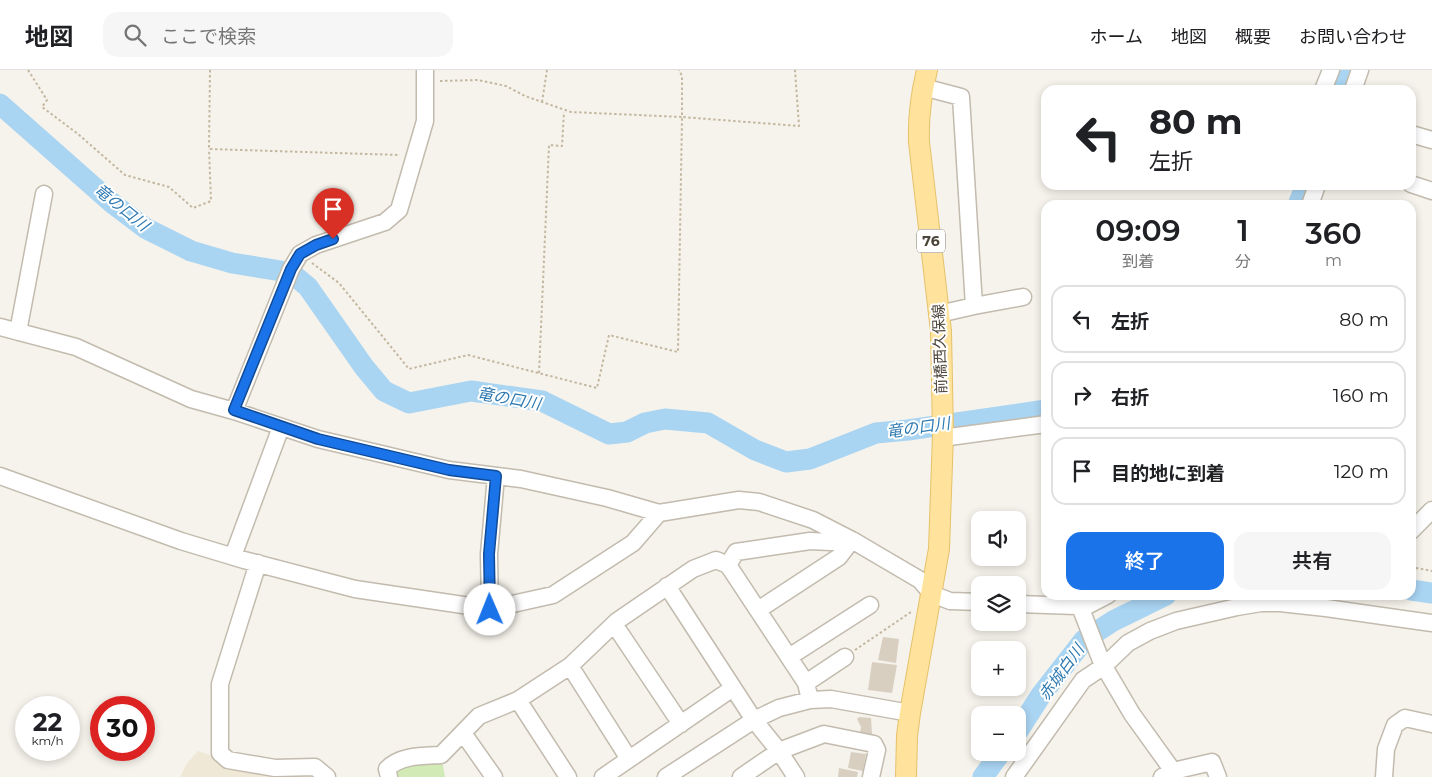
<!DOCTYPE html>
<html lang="ja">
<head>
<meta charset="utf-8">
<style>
	:root { --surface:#fff; --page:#f6f6f6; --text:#202124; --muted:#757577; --line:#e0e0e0; --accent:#1a73e8 }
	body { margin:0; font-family:Montserrat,"Noto Sans JP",sans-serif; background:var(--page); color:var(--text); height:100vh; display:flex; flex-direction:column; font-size:19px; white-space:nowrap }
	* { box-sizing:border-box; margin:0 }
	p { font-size:16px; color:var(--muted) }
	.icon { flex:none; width:28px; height:28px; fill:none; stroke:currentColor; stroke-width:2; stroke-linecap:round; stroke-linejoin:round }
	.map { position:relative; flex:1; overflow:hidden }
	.side { position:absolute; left:1041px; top:130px; width:375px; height:400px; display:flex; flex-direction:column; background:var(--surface); border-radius:15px; box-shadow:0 2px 8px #0003 }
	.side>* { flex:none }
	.hud { position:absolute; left:1041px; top:15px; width:375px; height:105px; border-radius:15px; box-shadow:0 2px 8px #0003; background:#fff; color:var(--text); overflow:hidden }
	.controls { position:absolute; left:971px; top:441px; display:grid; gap:10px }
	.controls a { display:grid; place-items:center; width:55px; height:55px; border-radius:10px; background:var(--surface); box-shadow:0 2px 8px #0003; font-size:25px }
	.speed { position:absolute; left:15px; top:626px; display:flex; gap:10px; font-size:25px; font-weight:700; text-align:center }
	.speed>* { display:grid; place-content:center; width:65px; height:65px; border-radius:50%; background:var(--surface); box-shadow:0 2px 8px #0003; line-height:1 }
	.speed small { font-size:12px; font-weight:400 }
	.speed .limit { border:8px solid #d22; background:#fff; color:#111 }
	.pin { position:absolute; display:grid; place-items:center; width:42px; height:42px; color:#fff; margin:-51px -21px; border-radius:50% 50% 50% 0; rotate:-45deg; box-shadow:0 0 5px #0007 }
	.pin .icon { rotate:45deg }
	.me { position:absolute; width:55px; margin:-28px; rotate:359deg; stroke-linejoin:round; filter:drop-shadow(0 0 4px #0008) }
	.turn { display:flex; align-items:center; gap:18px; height:105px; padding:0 25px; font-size:22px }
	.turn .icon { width:65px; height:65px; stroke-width:2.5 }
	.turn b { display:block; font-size:35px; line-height:42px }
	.eta { display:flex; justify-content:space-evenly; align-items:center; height:85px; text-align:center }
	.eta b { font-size:30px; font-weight:600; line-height:35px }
	.button { display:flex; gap:10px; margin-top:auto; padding:10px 25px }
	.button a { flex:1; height:58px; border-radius:15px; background:var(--accent); color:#fff; font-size:20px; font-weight:600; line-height:58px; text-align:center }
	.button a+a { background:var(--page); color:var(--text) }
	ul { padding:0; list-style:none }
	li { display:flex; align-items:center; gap:15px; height:68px; margin:0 10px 8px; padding:0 15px; border:2px solid var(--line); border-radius:15px }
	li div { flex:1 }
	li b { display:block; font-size:19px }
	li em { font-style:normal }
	header { display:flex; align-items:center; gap:30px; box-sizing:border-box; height:70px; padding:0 25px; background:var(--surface); border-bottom:1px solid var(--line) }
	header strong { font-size:24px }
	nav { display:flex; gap:28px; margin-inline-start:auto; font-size:18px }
	.search { width:350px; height:45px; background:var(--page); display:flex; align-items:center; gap:12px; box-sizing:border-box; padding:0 18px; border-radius:15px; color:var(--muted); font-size:19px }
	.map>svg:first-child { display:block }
	.education { fill:#efe8d6 }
	.green { fill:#d2eab5 }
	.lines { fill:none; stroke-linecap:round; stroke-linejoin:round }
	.river { stroke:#a9d4f2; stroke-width:21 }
	.building { fill:#d8cfc1 }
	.minor-casing { stroke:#c2bbae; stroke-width:19 }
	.major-casing { stroke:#e6c16a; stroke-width:22 }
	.path { stroke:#c4b79f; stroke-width:2; stroke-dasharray:2.5 2.5; stroke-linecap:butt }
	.minor { stroke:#fff; stroke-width:16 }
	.major { stroke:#ffe39c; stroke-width:20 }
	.route-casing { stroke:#114b97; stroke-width:12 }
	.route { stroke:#1a73e8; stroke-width:9 }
	.labels { text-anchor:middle; stroke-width:4; stroke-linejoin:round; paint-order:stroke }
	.shield { fill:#fff; stroke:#817c74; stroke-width:1 }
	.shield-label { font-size:14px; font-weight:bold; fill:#4b4439 }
	.street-label { font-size:15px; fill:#4b4439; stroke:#fff }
	.water-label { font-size:16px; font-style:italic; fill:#2e7ab2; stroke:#fff }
</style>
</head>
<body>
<header>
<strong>地図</strong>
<div class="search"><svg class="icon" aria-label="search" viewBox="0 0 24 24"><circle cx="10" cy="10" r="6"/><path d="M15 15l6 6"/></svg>ここで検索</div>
<nav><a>ホーム</a><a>地図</a><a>概要</a><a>お問い合わせ</a></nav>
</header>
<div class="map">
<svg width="1432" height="707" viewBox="0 0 1432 707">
	<rect width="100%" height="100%" fill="#f6f3ec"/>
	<!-- education -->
	<path class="education" d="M 198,681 L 216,687 L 315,702 L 323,707 L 180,707 L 187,693 Z"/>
	<!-- green -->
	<path class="green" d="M 442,690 L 445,707 L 393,707 L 396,697 Z"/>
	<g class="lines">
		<!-- river -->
		<path class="river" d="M 1341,20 L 1347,0
			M 0,34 L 112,133 L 145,158 L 191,181 L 232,193 L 281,201 L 296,207 L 308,217 L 364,297 L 384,321 L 409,333 L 471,321 L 542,331 L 609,364 L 627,362 L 645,353 L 665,349 L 708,353 L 755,380 L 786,392 L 810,389 L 876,363 L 908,360 L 1046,340
			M 1298,135 L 1306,115
			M 1411,520 L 1432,523
			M 1018,661 L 1041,625 L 1084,570 L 1113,551 L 1166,525
			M 983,707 L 1001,682"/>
	</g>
	<!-- building -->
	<path class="building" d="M 883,567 L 899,569 L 896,593 L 878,590 Z
		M 872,592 L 897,595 L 892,623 L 868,620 Z
		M 859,647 L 871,648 L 872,664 L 867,669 L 860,663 L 861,657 L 857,649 Z
		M 851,682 L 866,684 L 863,701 L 848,698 Z
		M 839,698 L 858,702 L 857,707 L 838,707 Z"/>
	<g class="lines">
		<!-- minor casing -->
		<g class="minor-casing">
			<path id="minor" d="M 923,17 L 961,27 L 974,236
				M 1323,20 L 1331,0
				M 1353,20 L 1360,0
				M 1411,64 L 1432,70
				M 1411,114 L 1432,121
				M 1310,135 L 1317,115
				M 939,244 L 974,236 L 1023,227
				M 0,257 L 76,277 L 191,329 L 234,341 L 318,369 L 449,400 L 521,409 L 607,428 L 659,443 L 739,430 L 759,432 L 813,450 L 852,470 L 920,510 L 932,524 L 950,531 L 980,532
				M 18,262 L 44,124
				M 234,341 L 291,199 L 300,184 L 316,175 L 385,152 L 399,140 L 425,51 L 425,0
				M 942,368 L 1046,354
				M 0,406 L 181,471 L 244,490 L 355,519 L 490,539 L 553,525 L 633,473 L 659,443
				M 1411,461 L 1432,440
				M 233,486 L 281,357
				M 258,493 L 220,614 L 220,683 L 228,690 L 275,698 L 315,697 L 327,707
				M 728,495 L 736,482 L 810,471 L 831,472 L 852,470
				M 667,516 L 754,650 L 779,681 L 796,707
				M 1018,534 L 1076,536 L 1081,539 L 1102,593 L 1132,644 L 1173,701
				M 490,539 L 489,484 L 496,406
				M 1081,539 L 1108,525
				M 758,540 L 839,487 L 852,470
				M 614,554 L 681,654
				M 789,587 L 870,535
				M 570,596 L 629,689
				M 806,613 L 845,587
				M 518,630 L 568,707
				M 463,663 L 494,707
				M 389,707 L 387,699 C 400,685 423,686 441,685 L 479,646 L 518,630 L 570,596 L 617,551 L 693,499 L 716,490 L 728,495 L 806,613 L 810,630
				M 603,707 L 733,618
				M 666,707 L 754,650 L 779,638 L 810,630 L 831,629 L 910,643
				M 741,707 L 779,681 L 824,664 L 874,674 L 877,680 L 871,707
				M 1014,707 L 1083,610 L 1104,596 L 1128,573 L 1150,561 L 1176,551 L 1237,537 L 1261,533 L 1280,533 L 1326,538 L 1432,553
				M 1162,707 L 1173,701 L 1212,692 L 1218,707
				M 1384,707 L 1386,679 L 1395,655 L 1405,648 L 1432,654"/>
		</g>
		<!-- major casing -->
		<g class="major-casing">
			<path id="major" d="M 906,707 L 907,666 L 910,643 L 939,479 L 943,365 L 941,261 L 919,72 C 918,47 921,25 927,0"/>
		</g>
		<!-- path -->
		<path class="path" d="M 28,0 L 47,30 L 42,37 L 78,64 L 125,105 L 169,117 L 193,138 L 211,131 L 209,79
			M 210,0 L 209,79 L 400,85
			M 440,11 L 478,10 L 506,16 L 525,26 L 571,42 L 682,47 L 682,6 L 679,0
			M 542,32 L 547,0
			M 312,193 L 339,213 L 409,299 L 468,285 L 597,318 L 609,265 L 678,282 L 682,47 L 799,56 L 795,0
			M 539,303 L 549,75 L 562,76 L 564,42
			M 1411,497 L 1432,501
			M 855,580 L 911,542"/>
		<!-- minor -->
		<use href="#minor" class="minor"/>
		<!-- major -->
		<use href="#major" class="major"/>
	</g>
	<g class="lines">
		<!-- route casing -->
		<g class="route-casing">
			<path id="route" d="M 333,169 L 316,175 L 300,184 L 291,199 L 234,340 L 318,369 L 449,400 L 496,406 L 489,484 L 490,540"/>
		</g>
		<!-- route -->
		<use href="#route" class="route"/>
	</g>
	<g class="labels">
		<!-- shield labels -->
		<rect class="shield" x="917" y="159.5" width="28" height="23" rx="4"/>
		<g class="shield-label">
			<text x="931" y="176">76</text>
		</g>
		<!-- street labels -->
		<g class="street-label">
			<text transform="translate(940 279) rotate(-92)" y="5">前橋西久保線</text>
		</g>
		<!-- water labels -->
		<g class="water-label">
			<text transform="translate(122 137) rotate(39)" y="6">竜の口川</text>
			<text transform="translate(509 328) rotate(10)" y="6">竜の口川</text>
			<text transform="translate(918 357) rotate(-8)" y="6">竜の口川</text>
			<text transform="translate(1061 602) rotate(-54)" y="6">赤城白川</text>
		</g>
	</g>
</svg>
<div class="controls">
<a><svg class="icon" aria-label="sound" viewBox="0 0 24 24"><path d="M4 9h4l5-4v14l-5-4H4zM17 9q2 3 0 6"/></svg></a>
<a><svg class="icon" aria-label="layers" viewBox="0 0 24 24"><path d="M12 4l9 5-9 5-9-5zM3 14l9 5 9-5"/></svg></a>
<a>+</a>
<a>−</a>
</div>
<div class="speed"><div>22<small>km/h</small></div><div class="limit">30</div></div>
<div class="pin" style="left:333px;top:169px;background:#d93025"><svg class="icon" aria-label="arrive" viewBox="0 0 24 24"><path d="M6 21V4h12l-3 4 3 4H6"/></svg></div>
<svg class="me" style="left:490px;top:540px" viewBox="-20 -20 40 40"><circle r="19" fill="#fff"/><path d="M0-13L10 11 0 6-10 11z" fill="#1a73e8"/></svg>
<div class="hud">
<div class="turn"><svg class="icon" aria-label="left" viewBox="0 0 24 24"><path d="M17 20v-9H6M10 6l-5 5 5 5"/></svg><div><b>80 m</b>左折</div></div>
</div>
<section class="side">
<div class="eta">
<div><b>09:09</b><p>到着</p></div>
<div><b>1</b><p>分</p></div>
<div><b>360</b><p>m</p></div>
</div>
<ul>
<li><svg class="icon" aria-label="left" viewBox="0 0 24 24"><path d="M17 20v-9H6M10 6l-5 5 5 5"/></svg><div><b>左折</b></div><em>80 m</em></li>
<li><svg class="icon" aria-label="right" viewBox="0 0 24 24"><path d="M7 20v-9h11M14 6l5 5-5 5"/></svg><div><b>右折</b></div><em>160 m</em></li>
<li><svg class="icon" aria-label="arrive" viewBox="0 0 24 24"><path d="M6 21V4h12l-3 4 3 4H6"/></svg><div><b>目的地に到着</b></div><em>120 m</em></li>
</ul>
<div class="button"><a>終了</a><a>共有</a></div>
</section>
</div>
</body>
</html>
